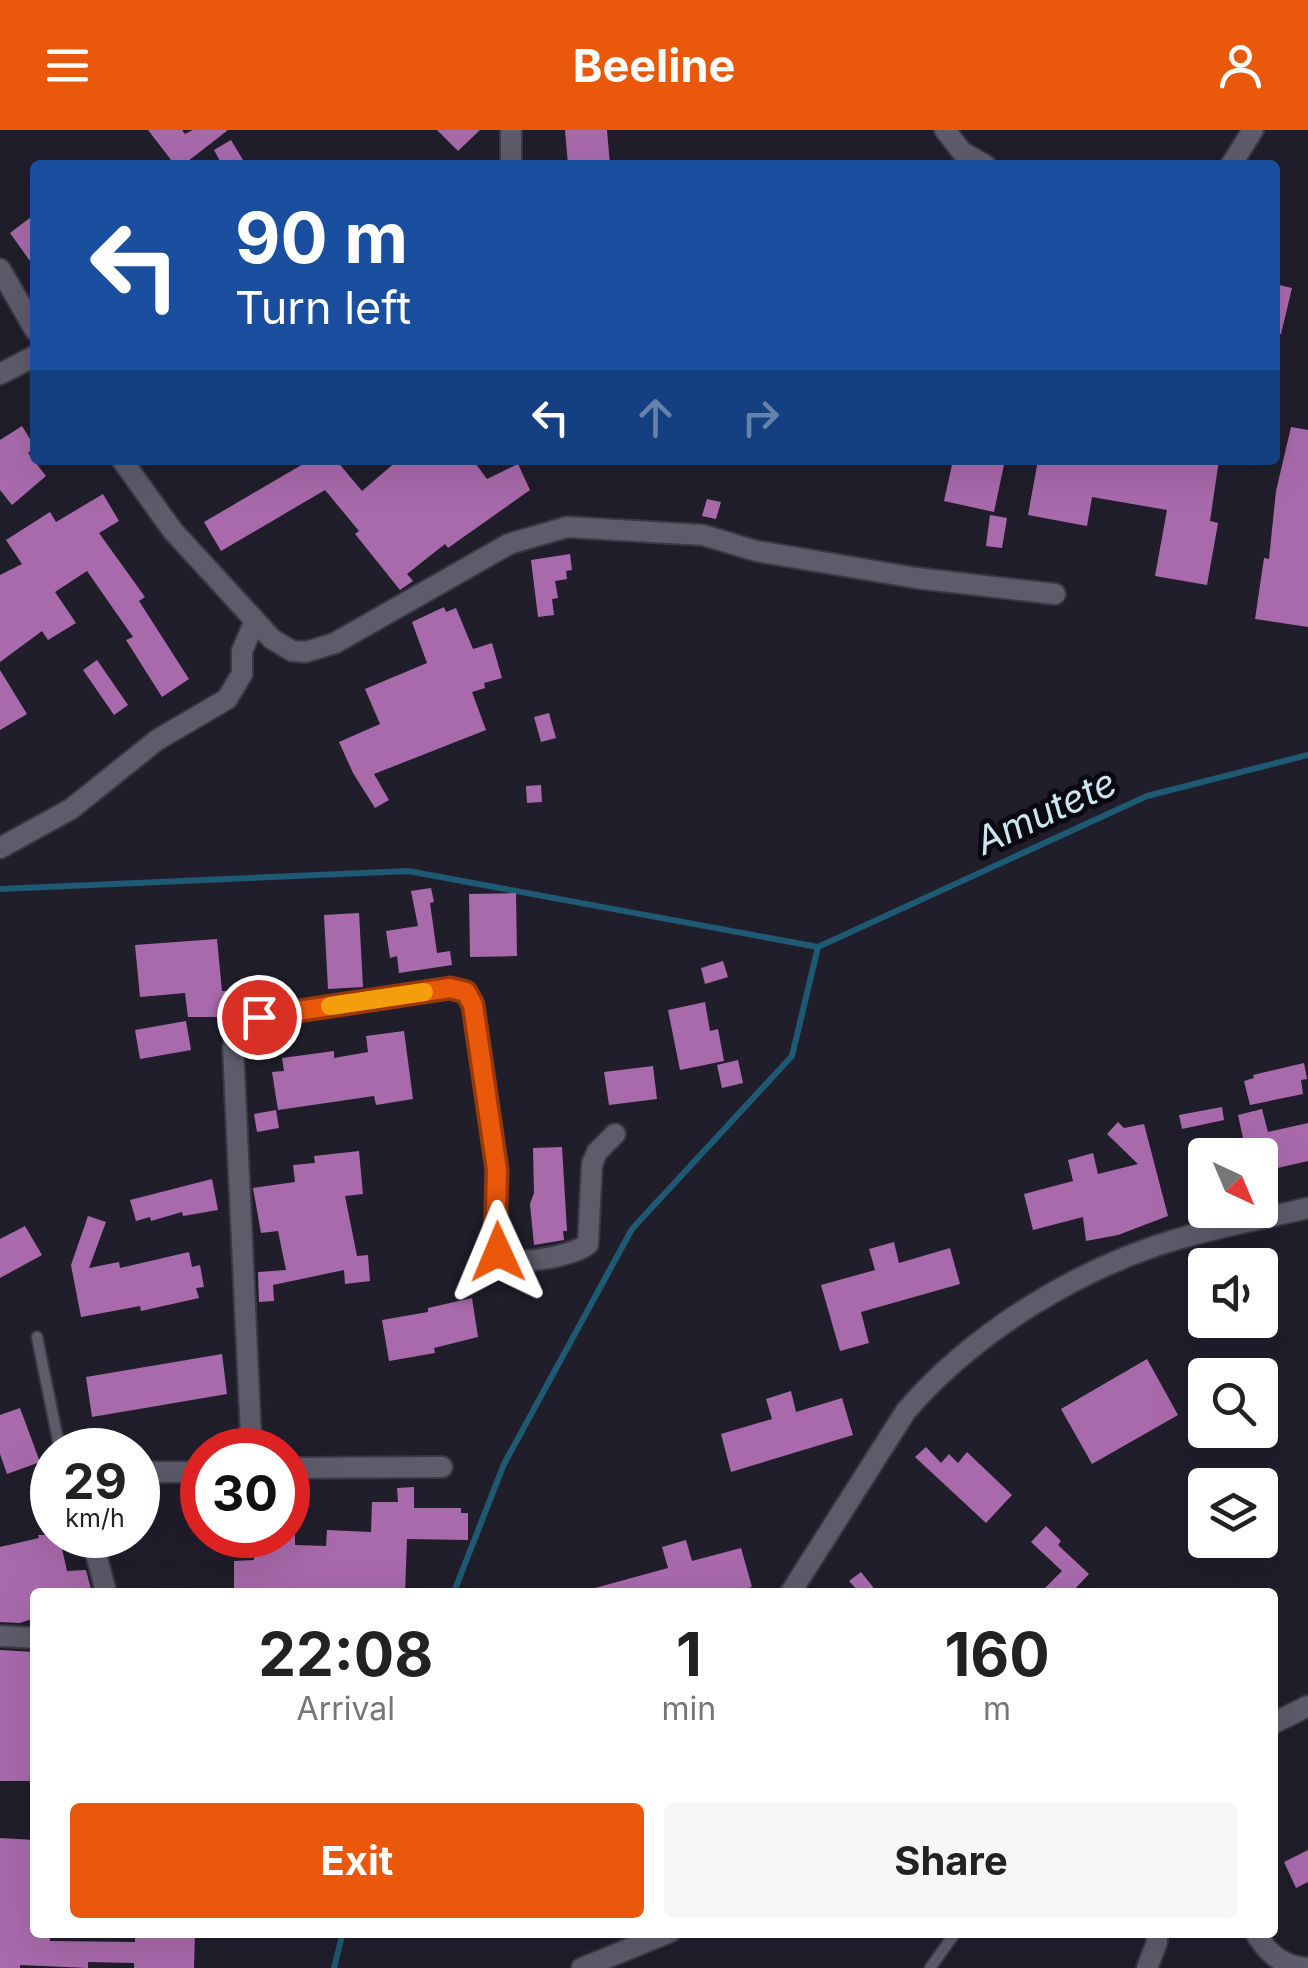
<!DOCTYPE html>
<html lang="en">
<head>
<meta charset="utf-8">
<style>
	:root { --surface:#fff; --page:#f6f6f6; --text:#222; --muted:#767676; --accent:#ea580c }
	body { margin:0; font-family:Inter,sans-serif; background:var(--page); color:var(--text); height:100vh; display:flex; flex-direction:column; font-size:38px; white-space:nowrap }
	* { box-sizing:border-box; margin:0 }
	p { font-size:32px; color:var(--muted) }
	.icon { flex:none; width:55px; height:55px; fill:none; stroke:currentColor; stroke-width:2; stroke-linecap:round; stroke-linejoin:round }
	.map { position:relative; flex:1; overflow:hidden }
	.panel { position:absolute; left:30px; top:1458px; width:1248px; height:350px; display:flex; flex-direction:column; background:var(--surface); border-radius:10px; box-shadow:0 10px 40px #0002 }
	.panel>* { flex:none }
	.guide { position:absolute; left:30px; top:30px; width:1250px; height:305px; border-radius:10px; box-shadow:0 10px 40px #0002; background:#1a4fa0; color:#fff; overflow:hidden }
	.needle { width:65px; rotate:136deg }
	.controls { position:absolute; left:1188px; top:1008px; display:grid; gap:20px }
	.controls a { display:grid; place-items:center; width:90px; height:90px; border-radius:10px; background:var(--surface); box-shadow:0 10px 40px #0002; font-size:50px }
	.speed { position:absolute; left:30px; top:1298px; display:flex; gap:20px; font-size:50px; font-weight:700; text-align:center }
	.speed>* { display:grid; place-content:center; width:130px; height:130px; border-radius:50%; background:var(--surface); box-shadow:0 10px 40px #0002; line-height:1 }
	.speed small { font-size:25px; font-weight:400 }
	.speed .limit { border:15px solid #d22; background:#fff; color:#111 }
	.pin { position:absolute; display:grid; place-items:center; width:85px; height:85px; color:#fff; margin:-42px; border:5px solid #fff; border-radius:50%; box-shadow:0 2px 10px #0007 }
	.me { position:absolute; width:110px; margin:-55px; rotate:359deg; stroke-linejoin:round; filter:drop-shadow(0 0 8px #0008) }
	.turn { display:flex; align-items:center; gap:35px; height:210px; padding:0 40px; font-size:45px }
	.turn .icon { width:130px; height:130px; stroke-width:2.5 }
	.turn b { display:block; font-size:70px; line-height:85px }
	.lanes { display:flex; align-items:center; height:95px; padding:0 40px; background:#0003; justify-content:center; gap:50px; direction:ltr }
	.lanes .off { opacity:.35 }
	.eta { display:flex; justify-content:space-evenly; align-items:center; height:170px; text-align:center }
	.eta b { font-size:60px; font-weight:700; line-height:70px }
	.button { display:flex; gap:20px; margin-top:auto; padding:20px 40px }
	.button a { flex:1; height:115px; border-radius:10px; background:var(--accent); color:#fff; font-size:40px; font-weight:700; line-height:115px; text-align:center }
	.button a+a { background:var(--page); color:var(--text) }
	header { display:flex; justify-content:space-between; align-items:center; height:130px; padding:0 40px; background:var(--accent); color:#fff; font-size:45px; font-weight:700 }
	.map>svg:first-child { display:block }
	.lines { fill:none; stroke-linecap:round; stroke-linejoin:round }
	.stream { stroke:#1e5a73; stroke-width:6 }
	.building { fill:#a96aac }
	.lane-casing { stroke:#3a3844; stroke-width:14 }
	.street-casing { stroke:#3a3844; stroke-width:24 }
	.lane { stroke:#5e5b6b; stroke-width:10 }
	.street { stroke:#5e5b6b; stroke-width:20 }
	.route-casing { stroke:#983908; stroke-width:25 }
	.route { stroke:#ea580c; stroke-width:18 }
	.slow { stroke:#f59e0b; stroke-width:18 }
	.labels { text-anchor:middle; stroke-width:10; stroke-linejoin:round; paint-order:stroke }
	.water-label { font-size:38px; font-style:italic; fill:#cde5f1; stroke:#0a090f }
</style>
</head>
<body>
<header><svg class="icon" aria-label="menu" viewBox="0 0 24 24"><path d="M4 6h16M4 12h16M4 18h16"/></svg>Beeline<svg class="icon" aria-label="person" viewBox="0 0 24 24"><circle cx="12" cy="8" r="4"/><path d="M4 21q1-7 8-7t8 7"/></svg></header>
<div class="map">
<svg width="1308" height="1838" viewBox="0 0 1308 1838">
	<rect width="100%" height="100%" fill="#211e2c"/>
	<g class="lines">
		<!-- stream -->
		<path class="stream" d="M 0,759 L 408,741 L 818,817
			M 818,817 L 1147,666 L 1308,625
			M 454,1462 L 504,1334 L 632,1099 L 792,926 L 818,817
			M 334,1838 L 343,1802"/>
	</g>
	<!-- building -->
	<path class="building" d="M 148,0 L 182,0 L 185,4 L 193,0 L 228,0 L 183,35 L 175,35 Z
		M 437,0 L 480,0 L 458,21 Z
		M 565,0 L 607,0 L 610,35 L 568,35 Z
		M 231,10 L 246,35 L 222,35 L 214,20 Z
		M 35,84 L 35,138 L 10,103 Z
		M 1275,154 L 1292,158 L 1281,204 L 1275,204 Z
		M 22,296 L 35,317 L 28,323 L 46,346 L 12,375 L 0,360 L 0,310 Z
		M 1291,297 L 1308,300 L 1308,497 L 1255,489 L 1264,428 L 1269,429 L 1276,361 Z
		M 310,330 L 336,330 L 362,361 L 398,330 L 473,330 L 487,349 L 518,334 L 530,360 L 448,418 L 445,414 L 407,444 L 413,451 L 400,460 L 355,404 L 359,401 L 325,360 L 221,421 L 204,392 Z
		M 953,330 L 1005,330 L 994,382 L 944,371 Z
		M 1038,330 L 1219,330 L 1210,391 L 1218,393 L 1207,455 L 1155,446 L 1167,380 L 1092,367 L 1087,396 L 1028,385 Z
		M 103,364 L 119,391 L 99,403 L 145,467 L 139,471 L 189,549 L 162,567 L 126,510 L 133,507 L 87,441 L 55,462 L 76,493 L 48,510 L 42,501 L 0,532 L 0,445 L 22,434 L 6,410 L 50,382 L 56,392 Z
		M 707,369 L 721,372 L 716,389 L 702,386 Z
		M 990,385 L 1007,388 L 1002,418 L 986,416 Z
		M 570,424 L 572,440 L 566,441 L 567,449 L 555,451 L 558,468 L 552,469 L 554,485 L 538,487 L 531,430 Z
		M 444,477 L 446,482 L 456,478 L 473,519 L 492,513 L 502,548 L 484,553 L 485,558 L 472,562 L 486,600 L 374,644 L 389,670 L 375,678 L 353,643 L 339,612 L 380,594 L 365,559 L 427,533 L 412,492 Z
		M 97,530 L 128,575 L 114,585 L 83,540 Z
		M 0,540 L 27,584 L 0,600 Z
		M 549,583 L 556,608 L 541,612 L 534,587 Z
		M 541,655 L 542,672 L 527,673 L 526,656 Z
		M 431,758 L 434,772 L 430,773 L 437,823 L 450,821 L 452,835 L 399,843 L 397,826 L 390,828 L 386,801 L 418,796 L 411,761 Z
		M 516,763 L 517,826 L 470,827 L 469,764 Z
		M 359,783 L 363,857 L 328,859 L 324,785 Z
		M 217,809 L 222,861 L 227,861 L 226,887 L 188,887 L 185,863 L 140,867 L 135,815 Z
		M 723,831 L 728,847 L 705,854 L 701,838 Z
		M 705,872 L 710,901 L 718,899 L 724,931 L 680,940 L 668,880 Z
		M 186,891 L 191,920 L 140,929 L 135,900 Z
		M 404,901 L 413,969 L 376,975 L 374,966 L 278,980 L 272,942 L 284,941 L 282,928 L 334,921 L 334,928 L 368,922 L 366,906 Z
		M 738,930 L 743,953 L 722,958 L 717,935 Z
		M 1304,933 L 1307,949 L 1301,950 L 1303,964 L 1250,975 L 1244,951 L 1254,948 L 1253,945 Z
		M 653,936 L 657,969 L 609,975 L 604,942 Z
		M 1222,977 L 1224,990 L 1182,999 L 1179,985 Z
		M 1262,979 L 1268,1002 L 1308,993 L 1308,1031 L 1260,1042 L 1260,1025 L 1195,1025 L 1194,1019 L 1243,1008 L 1238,985 Z
		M 276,980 L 279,998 L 257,1002 L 254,984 Z
		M 1118,992 L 1124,998 L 1144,994 L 1168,1086 L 1118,1105 L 1086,1111 L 1083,1087 L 1033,1100 L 1024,1064 L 1073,1051 L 1068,1030 L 1093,1023 L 1098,1044 L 1138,1034 L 1107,1004 Z
		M 562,1017 L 567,1101 L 563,1101 L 564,1110 L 534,1115 L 530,1074 L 534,1063 L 533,1018 Z
		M 359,1021 L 363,1064 L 345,1066 L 357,1126 L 368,1125 L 370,1151 L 345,1154 L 344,1140 L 273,1155 L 274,1171 L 259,1172 L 258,1142 L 286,1140 L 278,1101 L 261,1103 L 253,1058 L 295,1052 L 293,1035 L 315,1033 L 314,1026 Z
		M 212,1049 L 218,1080 L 183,1086 L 182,1082 L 151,1091 L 150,1087 L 136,1091 L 130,1070 Z
		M 88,1086 L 106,1092 L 89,1138 L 119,1132 L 120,1138 L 189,1122 L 192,1137 L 200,1135 L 204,1157 L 196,1158 L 199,1168 L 141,1181 L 140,1176 L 81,1187 L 71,1135 Z
		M 25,1096 L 42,1125 L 0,1148 L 0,1109 Z
		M 894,1112 L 899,1133 L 950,1118 L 960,1154 L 861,1182 L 869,1213 L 840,1221 L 821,1155 L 875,1140 L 869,1119 Z
		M 472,1168 L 478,1207 L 434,1218 L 435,1223 L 389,1231 L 382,1190 L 428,1182 L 428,1178 Z
		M 222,1224 L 227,1264 L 92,1287 L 86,1247 Z
		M 1147,1229 L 1178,1285 L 1092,1334 L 1061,1279 Z
		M 791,1261 L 796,1282 L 842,1268 L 853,1305 L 731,1342 L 721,1304 L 772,1289 L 766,1269 Z
		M 20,1278 L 40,1332 L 7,1344 L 0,1324 L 0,1285 Z
		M 926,1317 L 941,1333 L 949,1324 L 958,1333 L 967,1322 L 1012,1365 L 986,1393 L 915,1327 Z
		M 414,1357 L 414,1378 L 461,1378 L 461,1383 L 468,1383 L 468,1410 L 407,1409 L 405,1462 L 234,1462 L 234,1431 L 254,1430 L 253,1405 L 295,1405 L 295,1415 L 326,1416 L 327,1400 L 371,1402 L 372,1372 L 398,1372 L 397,1358 Z
		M 1046,1396 L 1061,1411 L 1058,1415 L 1089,1444 L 1072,1462 L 1041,1462 L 1062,1441 L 1031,1412 Z
		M 38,1405 L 59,1405 L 67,1441 L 86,1440 L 91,1459 L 76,1462 L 35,1462 L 35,1488 L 20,1493 L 0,1492 L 0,1417 L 39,1408 Z
		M 686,1410 L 692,1431 L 741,1418 L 752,1457 L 730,1462 L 596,1462 L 595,1458 L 668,1438 L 662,1417 Z
		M 861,1442 L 877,1462 L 859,1462 L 849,1451 Z
		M 0,1520 L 35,1522 L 35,1651 L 0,1651 Z
		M 0,1708 L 35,1710 L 35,1804 L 50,1804 L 50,1811 L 135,1812 L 135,1806 L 141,1806 L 141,1802 L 195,1802 L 194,1838 L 134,1838 L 134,1833 L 88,1832 L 88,1838 L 20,1835 L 20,1838 L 0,1838 Z
		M 1308,1720 L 1308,1752 L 1296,1758 L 1284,1732 Z"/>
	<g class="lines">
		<!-- lane casing -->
		<g class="lane-casing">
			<path id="lane" d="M 37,1207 L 60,1320
				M 930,1838 L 956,1802"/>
		</g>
		<!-- street casing -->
		<g class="street-casing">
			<path id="street" d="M 945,0 L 962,22 L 985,35
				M 511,35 L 511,0
				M 1231,35 L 1253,0
				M 0,139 L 35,200
				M 0,244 L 35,226
				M 122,330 L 173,401 L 272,509 L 292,521 L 306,522 L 335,513 L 509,414 L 567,397 L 703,405 L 756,421 L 916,448 L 1055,464
				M 0,718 L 71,679 L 157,610 L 227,569 L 242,544 L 242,521 L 254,493
				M 249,1320 L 251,1307 L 233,917 L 245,895 L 259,887 L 450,858 L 466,862 L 473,875 L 497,1040 L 495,1115 C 499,1122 498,1124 506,1128 C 521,1136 575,1125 588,1114 L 592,1034 L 597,1022 L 615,1004
				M 288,1338 L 442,1337
				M 138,1342 L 202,1342
				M 91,1405 L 106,1462
				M 791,1462 L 906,1281 C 975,1201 1080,1137 1181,1108 C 1223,1096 1266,1088 1308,1078
				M 0,1506 L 35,1508
				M 1272,1594 L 1308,1576
				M 1255,1802 C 1267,1823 1281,1835 1305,1838
				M 582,1838 L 670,1802
				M 1147,1838 L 1157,1812 L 1157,1802"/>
		</g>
		<!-- lane -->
		<use href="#lane" class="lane"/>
		<!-- street -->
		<use href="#street" class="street"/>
	</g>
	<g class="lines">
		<!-- route casing -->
		<g class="route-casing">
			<path id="route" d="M 259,887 L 450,858 L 466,862 L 473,875 L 497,1040 L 495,1115 L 498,1122"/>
		</g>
		<!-- route -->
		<use href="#route" class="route"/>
		<!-- slow -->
		<path class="slow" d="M 330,876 L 424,862"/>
	</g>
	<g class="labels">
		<!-- water labels -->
		<g class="water-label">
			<text transform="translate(1046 682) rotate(-25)" y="13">Amutete</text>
		</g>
	</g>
</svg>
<div class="controls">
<a><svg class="needle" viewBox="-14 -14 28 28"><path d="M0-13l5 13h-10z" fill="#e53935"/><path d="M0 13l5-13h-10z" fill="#767676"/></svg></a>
<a><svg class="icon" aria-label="sound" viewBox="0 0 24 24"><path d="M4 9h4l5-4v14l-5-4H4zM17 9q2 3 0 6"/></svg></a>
<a><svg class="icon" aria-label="search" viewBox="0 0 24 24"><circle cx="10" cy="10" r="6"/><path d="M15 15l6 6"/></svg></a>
<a><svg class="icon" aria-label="layers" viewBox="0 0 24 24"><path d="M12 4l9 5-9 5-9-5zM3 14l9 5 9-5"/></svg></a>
</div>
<div class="speed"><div>29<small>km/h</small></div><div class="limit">30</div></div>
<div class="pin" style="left:259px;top:887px;background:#d93025"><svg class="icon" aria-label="arrive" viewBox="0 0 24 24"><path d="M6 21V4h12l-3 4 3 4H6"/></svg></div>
<svg class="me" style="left:498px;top:1122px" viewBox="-20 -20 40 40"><path d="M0-17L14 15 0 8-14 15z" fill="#ea580c" stroke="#fff" stroke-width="4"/></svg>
<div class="guide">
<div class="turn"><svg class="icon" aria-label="left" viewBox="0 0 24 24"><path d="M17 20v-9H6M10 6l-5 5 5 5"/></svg><div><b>90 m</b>Turn left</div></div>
<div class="lanes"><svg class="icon" aria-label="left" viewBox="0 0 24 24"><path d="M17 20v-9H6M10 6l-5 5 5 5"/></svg><svg class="icon off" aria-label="ahead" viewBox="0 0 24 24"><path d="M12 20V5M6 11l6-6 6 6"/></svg><svg class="icon off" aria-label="right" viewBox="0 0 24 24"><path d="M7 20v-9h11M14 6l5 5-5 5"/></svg></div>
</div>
<section class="panel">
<div class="eta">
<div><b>22:08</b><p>Arrival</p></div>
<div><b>1</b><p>min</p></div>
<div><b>160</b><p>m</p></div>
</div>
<div class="button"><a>Exit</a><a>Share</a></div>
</section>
</div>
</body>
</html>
